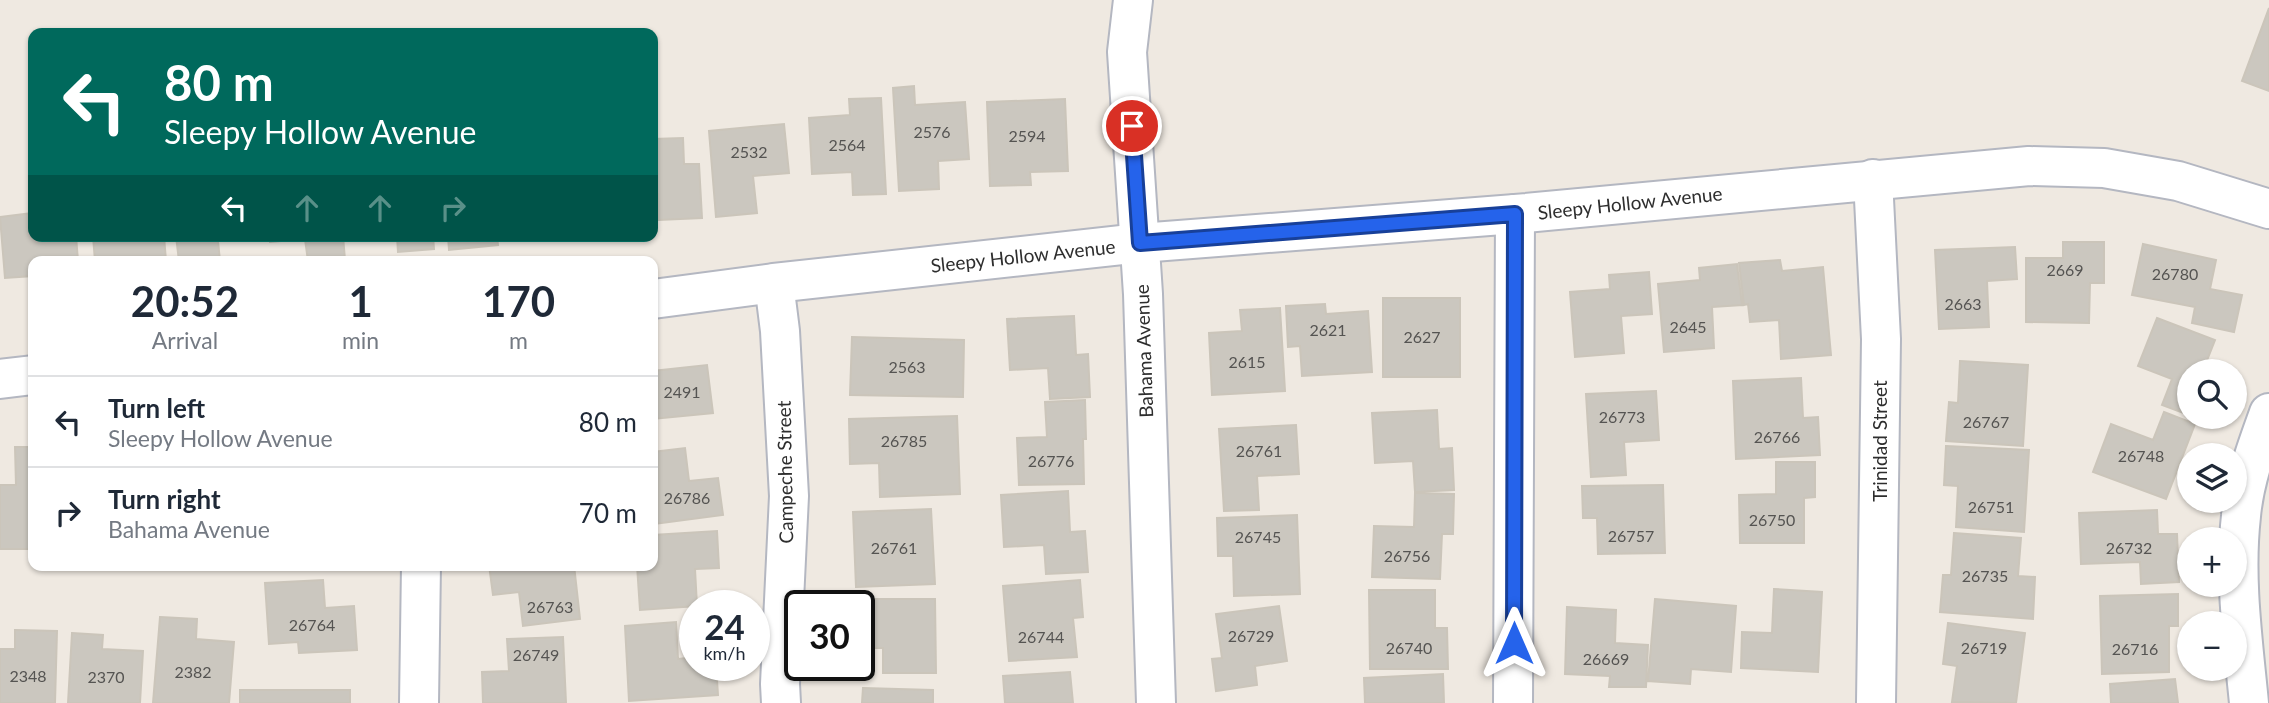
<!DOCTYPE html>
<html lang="en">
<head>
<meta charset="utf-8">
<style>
	:root { --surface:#fff; --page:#f2f2f3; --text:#1f2937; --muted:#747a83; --line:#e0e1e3 }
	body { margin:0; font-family:Lato,sans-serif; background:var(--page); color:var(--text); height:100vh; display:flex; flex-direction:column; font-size:26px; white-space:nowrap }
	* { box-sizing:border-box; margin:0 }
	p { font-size:23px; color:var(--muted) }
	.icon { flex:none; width:38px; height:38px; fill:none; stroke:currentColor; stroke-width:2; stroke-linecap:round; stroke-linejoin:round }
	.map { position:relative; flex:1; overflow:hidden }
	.sheet { position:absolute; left:28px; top:256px; width:630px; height:315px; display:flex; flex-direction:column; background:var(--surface); border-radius:14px; box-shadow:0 2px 5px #0004 }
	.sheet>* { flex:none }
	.guide { position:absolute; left:28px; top:28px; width:630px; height:214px; border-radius:14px; box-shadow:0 2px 5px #0004; background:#00695c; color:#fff; overflow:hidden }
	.tools { position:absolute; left:2177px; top:359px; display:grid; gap:14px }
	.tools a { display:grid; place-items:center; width:70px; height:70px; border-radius:50%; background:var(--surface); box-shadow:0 2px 5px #0004; font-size:35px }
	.speed { position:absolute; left:679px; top:590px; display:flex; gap:14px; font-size:35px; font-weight:700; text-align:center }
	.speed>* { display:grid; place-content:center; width:91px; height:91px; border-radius:50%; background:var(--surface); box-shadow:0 2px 5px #0004; line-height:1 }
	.speed small { font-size:18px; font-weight:400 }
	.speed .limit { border:4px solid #111; border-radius:10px; background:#fff; color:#111 }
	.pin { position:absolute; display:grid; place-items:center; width:60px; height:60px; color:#fff; margin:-30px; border:4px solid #fff; border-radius:50%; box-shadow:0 2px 7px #0007 }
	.me { position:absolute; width:77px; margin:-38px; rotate:0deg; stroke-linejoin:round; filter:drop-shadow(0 0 5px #0008) }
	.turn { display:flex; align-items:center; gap:24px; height:147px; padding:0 21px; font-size:32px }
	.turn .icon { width:91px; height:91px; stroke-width:2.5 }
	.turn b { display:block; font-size:49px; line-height:60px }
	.lanes { display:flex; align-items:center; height:66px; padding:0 21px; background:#0003; justify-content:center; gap:35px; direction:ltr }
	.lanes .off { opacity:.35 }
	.eta { display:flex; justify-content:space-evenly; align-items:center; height:119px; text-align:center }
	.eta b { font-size:42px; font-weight:700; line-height:49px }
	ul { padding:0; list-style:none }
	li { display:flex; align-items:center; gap:21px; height:91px; padding:0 21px; border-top:2px solid var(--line) }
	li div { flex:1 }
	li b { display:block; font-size:26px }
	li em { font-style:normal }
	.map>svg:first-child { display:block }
	.building { fill:#cbc7bf; stroke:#cbc5ba; stroke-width:2 }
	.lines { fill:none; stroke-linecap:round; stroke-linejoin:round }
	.minor-casing { stroke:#b4b7c1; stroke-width:42 }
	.tertiary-casing { stroke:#b4b7c1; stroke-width:42 }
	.minor { stroke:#fff; stroke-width:38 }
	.tertiary { stroke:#fff; stroke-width:38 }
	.route-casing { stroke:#184099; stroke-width:18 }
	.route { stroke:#2563eb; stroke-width:12 }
	.labels { text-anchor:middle; stroke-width:5; stroke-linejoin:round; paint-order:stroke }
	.number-label { font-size:16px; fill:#555452 }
	.street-label { font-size:19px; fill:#2e2e2e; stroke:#fff }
</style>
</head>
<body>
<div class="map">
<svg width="2269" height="703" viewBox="0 0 2269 703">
	<rect width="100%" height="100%" fill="#efe9e1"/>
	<!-- building -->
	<path class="building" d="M 2269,8 L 2269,91 L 2242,81 Z
		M 914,86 L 915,105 L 965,102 L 969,159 L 938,161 L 939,189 L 899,191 L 893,88 Z
		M 881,98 L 886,194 L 853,195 L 852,172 L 812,174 L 809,118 L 850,115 L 849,99 Z
		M 1065,99 L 1068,171 L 1030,172 L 1031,185 L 990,186 L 987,102 Z
		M 784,124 L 789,173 L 753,176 L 757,213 L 716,217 L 709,131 Z
		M 683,138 L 684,164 L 699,164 L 702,218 L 659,220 L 658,194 L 653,194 L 653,139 Z
		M 33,213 L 33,236 L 76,236 L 78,261 L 33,261 L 33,276 L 5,278 L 0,217 Z
		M 93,236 L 164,236 L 166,261 L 95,261 Z
		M 176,236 L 251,236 L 251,237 L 218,241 L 220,261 L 179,261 Z
		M 269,236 L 343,236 L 345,260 L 308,261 L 305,239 L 270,242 Z
		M 397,236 L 433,236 L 434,249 L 398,252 Z
		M 448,236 L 497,236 L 498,245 L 449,250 Z
		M 2063,242 L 2104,242 L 2104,283 L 2090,283 L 2089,323 L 2026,322 L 2026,258 L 2063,258 Z
		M 2143,244 L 2216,260 L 2210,289 L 2242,295 L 2234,332 L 2192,323 L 2195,307 L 2132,295 Z
		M 2015,247 L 2017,279 L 1987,281 L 1989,327 L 1939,329 L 1935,250 Z
		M 1780,260 L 1782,271 L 1823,267 L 1831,355 L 1781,359 L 1779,320 L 1750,322 L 1748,304 L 1744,305 L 1739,263 Z
		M 1737,264 L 1742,305 L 1712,307 L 1714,348 L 1664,352 L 1658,284 L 1700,280 L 1699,268 Z
		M 1649,272 L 1652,314 L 1621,316 L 1624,353 L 1575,357 L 1570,292 L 1610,289 L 1609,275 Z
		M 1383,298 L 1460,298 L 1460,377 L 1383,377 Z
		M 1325,304 L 1326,314 L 1368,311 L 1372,372 L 1302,376 L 1300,346 L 1288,347 L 1286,306 Z
		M 1280,308 L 1285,391 L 1212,395 L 1209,333 L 1242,331 L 1240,310 Z
		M 1074,316 L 1076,355 L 1088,354 L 1090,397 L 1050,399 L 1048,368 L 1010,370 L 1007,319 Z
		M 2157,318 L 2215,340 L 2206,363 L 2219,368 L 2218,371 L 2189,371 L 2189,415 L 2162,405 L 2172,379 L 2138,366 Z
		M 852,337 L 964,340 L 963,397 L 850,395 Z
		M 1960,361 L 2028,365 L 2023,446 L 1946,441 L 1949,402 L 1958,403 Z
		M 707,365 L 713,413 L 653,419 L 653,371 Z
		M 1801,378 L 1803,418 L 1818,417 L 1820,455 L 1736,459 L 1733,381 Z
		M 1656,391 L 1659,440 L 1624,442 L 1626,475 L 1591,477 L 1586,394 Z
		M 1085,400 L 1086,439 L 1083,439 L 1084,484 L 1019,485 L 1017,438 L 1047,437 L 1045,402 Z
		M 1437,410 L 1439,449 L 1452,448 L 1454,490 L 1415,492 L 1413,461 L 1375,463 L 1372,413 Z
		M 2164,412 L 2195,424 L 2166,499 L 2093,472 L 2111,424 L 2153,440 Z
		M 957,416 L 960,494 L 880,497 L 879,463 L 850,464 L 849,419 Z
		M 1296,425 L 1299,474 L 1257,476 L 1259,510 L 1224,511 L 1219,429 Z
		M 1946,446 L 2029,450 L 2024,532 L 1956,527 L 1958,486 L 1944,485 Z
		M 15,447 L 33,447 L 33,549 L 0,549 L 0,485 L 16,485 Z
		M 685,448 L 689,481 L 718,478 L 723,515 L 653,524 L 653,452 Z
		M 1776,462 L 1815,462 L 1815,497 L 1804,498 L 1804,543 L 1740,543 L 1739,495 L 1776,494 Z
		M 1663,485 L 1665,553 L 1598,554 L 1597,518 L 1583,518 L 1582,486 Z
		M 1068,491 L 1070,532 L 1085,531 L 1088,572 L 1046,574 L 1044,545 L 1004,547 L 1001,495 Z
		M 1415,493 L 1454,494 L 1453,534 L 1442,534 L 1440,579 L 1372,577 L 1374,526 L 1414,527 Z
		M 931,509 L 935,584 L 856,587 L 853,512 Z
		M 2157,510 L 2158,534 L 2177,534 L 2179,582 L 2141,584 L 2140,562 L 2081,564 L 2079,513 Z
		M 1297,515 L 1300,594 L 1234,596 L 1233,556 L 1218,556 L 1217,518 Z
		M 717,531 L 719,568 L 695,569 L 697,606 L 640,610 L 637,565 L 653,565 L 653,535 Z
		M 1954,533 L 2021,538 L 2018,576 L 2035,577 L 2033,619 L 1940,612 L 1943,575 L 1951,575 Z
		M 489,565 L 574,565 L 580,619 L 523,626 L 519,592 L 493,595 Z
		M 323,580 L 325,608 L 354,606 L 357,650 L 299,653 L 298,642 L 269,644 L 265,583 Z
		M 1080,580 L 1083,617 L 1073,618 L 1077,657 L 1009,661 L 1003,586 Z
		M 1774,589 L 1822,592 L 1818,672 L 1741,668 L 1742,632 L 1772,633 Z
		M 1369,590 L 1435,590 L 1435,628 L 1447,628 L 1448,669 L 1370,669 Z
		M 2178,594 L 2178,626 L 2169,626 L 2169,672 L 2102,674 L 2100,596 Z
		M 849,599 L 935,599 L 936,673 L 883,673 L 883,648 L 859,648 L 859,606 L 849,606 Z
		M 1655,599 L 1736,606 L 1731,672 L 1691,669 L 1690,684 L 1648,681 Z
		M 1279,606 L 1287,661 L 1255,666 L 1257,685 L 1216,691 L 1212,659 L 1222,658 L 1216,614 Z
		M 1567,607 L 1616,610 L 1615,643 L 1648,645 L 1646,687 L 1609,687 L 1610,676 L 1565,674 Z
		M 160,617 L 197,619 L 196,639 L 234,642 L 229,703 L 153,703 Z
		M 676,622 L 678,659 L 695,657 L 695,665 L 716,665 L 718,695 L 629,701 L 625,626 Z
		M 1948,623 L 2025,633 L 2016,703 L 1952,702 L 1957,666 L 1943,664 Z
		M 15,630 L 57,631 L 55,703 L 0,703 L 0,649 L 15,649 Z
		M 72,633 L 103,635 L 102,649 L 143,651 L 140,703 L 68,703 Z
		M 563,637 L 566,703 L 483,703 L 482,672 L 509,671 L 507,639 Z
		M 1070,672 L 1073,703 L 1005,703 L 1003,676 Z
		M 1443,674 L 1444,703 L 1365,703 L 1364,678 Z
		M 2175,679 L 2178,703 L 2111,703 L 2110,684 Z
		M 863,688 L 933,690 L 933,703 L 862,703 Z
		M 240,690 L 350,690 L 350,703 L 240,703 Z"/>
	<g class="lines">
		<!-- minor casing -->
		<g class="minor-casing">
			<path id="minor" d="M 1133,0 L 1127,52 L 1143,294 L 1156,703
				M 1873,179 L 1881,339 L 1876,703
				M 774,283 L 780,331 L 789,496 L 780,684 L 781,703
				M 419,703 L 421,565
				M 1513,703 L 1515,214
				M 2249,703 C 2243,641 2234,578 2241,516 C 2244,481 2257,446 2269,413"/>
		</g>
		<!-- tertiary casing -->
		<g class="tertiary-casing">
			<path id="tertiary" d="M 653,299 L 774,283 L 1140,243 L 1515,214 L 2029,166 L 2104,168 L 2178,181 L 2269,209
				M 0,379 L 33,375"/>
		</g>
		<!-- minor -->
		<use href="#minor" class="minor"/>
		<!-- tertiary -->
		<use href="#tertiary" class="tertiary"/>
	</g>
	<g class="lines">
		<!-- route casing -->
		<g class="route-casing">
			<path id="route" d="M 1132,126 L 1140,243 L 1515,214 L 1514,643"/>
		</g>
		<!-- route -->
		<use href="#route" class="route"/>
	</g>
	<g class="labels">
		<!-- number labels -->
		<g class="number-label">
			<text x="932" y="138">2576</text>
			<text x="1027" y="142">2594</text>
			<text x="847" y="151">2564</text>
			<text x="749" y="158">2532</text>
			<text x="2065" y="276">2669</text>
			<text x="2175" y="280">26780</text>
			<text x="1963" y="310">2663</text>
			<text x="1688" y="333">2645</text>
			<text x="1328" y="336">2621</text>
			<text x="1422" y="343">2627</text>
			<text x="1247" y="368">2615</text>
			<text x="907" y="373">2563</text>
			<text x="682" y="398">2491</text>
			<text x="1622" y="423">26773</text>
			<text x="1986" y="428">26767</text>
			<text x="1777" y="443">26766</text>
			<text x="904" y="447">26785</text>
			<text x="1259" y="457">26761</text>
			<text x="2141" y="462">26748</text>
			<text x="1051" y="467">26776</text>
			<text x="687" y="504">26786</text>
			<text x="1991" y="513">26751</text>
			<text x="1772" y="526">26750</text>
			<text x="1631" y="542">26757</text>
			<text x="1258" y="543">26745</text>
			<text x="894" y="554">26761</text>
			<text x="2129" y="554">26732</text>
			<text x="1407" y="562">26756</text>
			<text x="1985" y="582">26735</text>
			<text x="550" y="613">26763</text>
			<text x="312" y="631">26764</text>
			<text x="1251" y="642">26729</text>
			<text x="1041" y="643">26744</text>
			<text x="1409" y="654">26740</text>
			<text x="1984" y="654">26719</text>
			<text x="2135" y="655">26716</text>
			<text x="536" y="661">26749</text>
			<text x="1606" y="665">26669</text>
			<text x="193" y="678">2382</text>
			<text x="28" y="682">2348</text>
			<text x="106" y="683">2370</text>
		</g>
		<!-- street labels -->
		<g class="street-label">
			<text transform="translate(1630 203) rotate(-6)" y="7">Sleepy Hollow Avenue</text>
			<text transform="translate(1023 256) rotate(-6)" y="7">Sleepy Hollow Avenue</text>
			<text transform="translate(1144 351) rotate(-92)" y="7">Bahama Avenue</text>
			<text transform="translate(1880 441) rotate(-90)" y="7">Trinidad Street</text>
			<text transform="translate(785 472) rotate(-91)" y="7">Campeche Street</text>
		</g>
	</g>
</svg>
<div class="tools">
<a><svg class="icon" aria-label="search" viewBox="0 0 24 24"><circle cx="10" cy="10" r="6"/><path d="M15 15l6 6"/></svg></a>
<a><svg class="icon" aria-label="layers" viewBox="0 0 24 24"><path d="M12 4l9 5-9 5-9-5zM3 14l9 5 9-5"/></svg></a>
<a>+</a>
<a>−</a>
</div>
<div class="speed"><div>24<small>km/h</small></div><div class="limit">30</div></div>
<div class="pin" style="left:1132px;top:126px;background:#d93025"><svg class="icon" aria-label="arrive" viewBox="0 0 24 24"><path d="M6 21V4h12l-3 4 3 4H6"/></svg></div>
<svg class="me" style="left:1514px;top:643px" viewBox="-20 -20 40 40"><path d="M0-17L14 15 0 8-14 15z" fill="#2563eb" stroke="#fff" stroke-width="4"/></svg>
<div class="guide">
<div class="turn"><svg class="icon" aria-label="left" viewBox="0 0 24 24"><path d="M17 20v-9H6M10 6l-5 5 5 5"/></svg><div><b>80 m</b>Sleepy Hollow Avenue</div></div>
<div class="lanes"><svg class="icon" aria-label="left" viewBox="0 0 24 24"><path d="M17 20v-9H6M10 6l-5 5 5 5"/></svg><svg class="icon off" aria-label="ahead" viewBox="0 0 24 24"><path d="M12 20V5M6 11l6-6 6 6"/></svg><svg class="icon off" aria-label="ahead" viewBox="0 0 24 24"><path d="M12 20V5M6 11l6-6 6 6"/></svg><svg class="icon off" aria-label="right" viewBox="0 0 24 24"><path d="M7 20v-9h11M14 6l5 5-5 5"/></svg></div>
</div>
<section class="sheet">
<div class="eta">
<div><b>20:52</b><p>Arrival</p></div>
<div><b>1</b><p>min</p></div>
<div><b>170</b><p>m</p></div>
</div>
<ul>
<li><svg class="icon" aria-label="left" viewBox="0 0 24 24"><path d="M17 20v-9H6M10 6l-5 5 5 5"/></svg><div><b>Turn left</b><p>Sleepy Hollow Avenue</p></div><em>80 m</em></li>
<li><svg class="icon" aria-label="right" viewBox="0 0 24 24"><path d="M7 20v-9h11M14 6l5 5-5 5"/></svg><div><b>Turn right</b><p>Bahama Avenue</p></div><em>70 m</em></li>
</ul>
</section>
</div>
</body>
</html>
